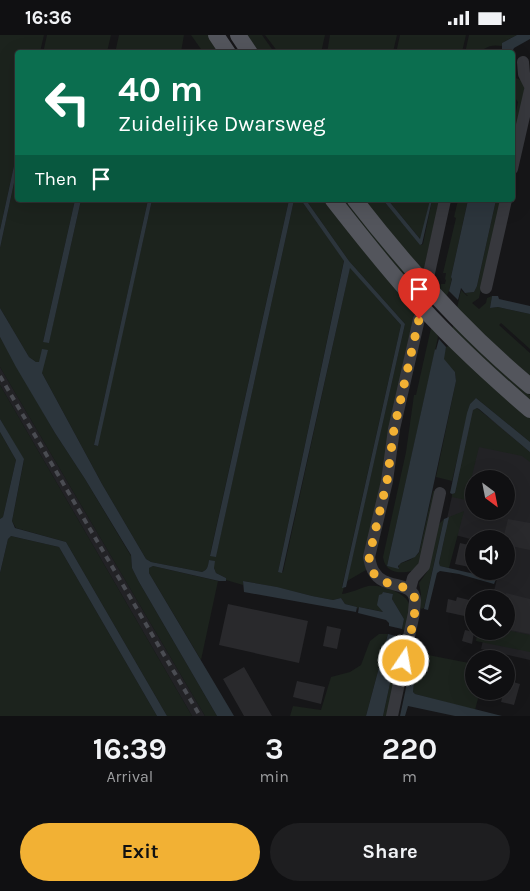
<!DOCTYPE html>
<html lang="en">
<head>
<meta charset="utf-8">
<style>
	:root { --surface:#101012; --page:#1e1e20; --text:#f1f3f6; --muted:#9c9d9f; --line:#303032; --accent:#f2b134 }
	body { margin:0; font-family:Karla,sans-serif; background:var(--page); color:var(--text); height:100vh; display:flex; flex-direction:column; font-size:19px; white-space:nowrap }
	* { box-sizing:border-box; margin:0 }
	p { font-size:16px; color:var(--muted) }
	.icon { flex:none; width:28px; height:28px; fill:none; stroke:currentColor; stroke-width:2; stroke-linecap:round; stroke-linejoin:round }
	.map { position:relative; height:681px; overflow:hidden }
	.panel { display:flex; flex-direction:column; background:var(--surface); flex:1 }
	.panel>* { flex:none }
	.guide { position:absolute; left:15px; top:15px; width:500px; height:152px; border-radius:5px; box-shadow:0 5px 20px #0002,0 0 0 1px var(--line); background:#0b6e4f; color:#fff; overflow:hidden }
	.needle { width:32px; rotate:148deg }
	.controls { position:absolute; left:465px; top:435px; display:grid; gap:10px }
	.controls a { display:grid; place-items:center; width:50px; height:50px; border-radius:50%; background:var(--surface); box-shadow:0 5px 20px #0002,0 0 0 1px var(--line); font-size:25px }
	.pin { position:absolute; display:grid; place-items:center; width:42px; height:42px; color:#fff; margin:-51px -21px; border-radius:50% 50% 50% 0; rotate:-45deg; box-shadow:0 0 5px #0007 }
	.pin .icon { rotate:45deg }
	.me { position:absolute; width:55px; margin:-28px; rotate:12deg; stroke-linejoin:round; filter:drop-shadow(0 0 4px #0008) }
	.turn { display:flex; align-items:center; gap:18px; height:105px; padding:0 20px; font-size:22px }
	.turn .icon { width:65px; height:65px; stroke-width:2.5 }
	.turn b { display:block; font-size:35px; line-height:42px }
	.then { display:flex; align-items:center; height:48px; padding:0 20px; background:#0003; gap:10px; font-size:19px }
	.eta { display:flex; justify-content:space-evenly; align-items:center; height:85px; text-align:center }
	.eta b { font-size:30px; font-weight:700; line-height:35px }
	.action { display:flex; gap:10px; margin-top:auto; padding:10px 20px }
	.action a { flex:1; height:58px; border-radius:30px; background:var(--accent); color:#111; font-size:20px; font-weight:700; line-height:58px; text-align:center }
	.action a+a { background:var(--page); color:var(--text) }
	.status { display:flex; justify-content:space-between; align-items:center; height:35px; padding:0 25px; background:var(--surface); direction:ltr }
	.status svg { height:14px; fill:currentColor }
	.map>svg:first-child { display:block }
	.built { fill:#222225; fill-rule:evenodd }
	.green { fill:#1c231d }
	.water { fill:#2c353c }
	.building { fill:#29292c }
	.lines { fill:none; stroke-linecap:round; stroke-linejoin:round }
	.minor { stroke:#37383d; stroke-width:12 }
	.major { stroke:#53555c; stroke-width:16 }
	.rail { stroke:#4a4c52; stroke-width:4; stroke-dasharray:6 5; stroke-linecap:butt }
	.route { stroke:#f2b134; stroke-width:9; stroke-dasharray:0 16.2 }
</style>
</head>
<body>
<div class="status"><b>16:36</b><svg viewBox="0 0 49 12"><path d="M0 12V9h3v3zM5 12V6h3v6zM10 12V3h3v9zM15 12V0h3v12zM26 1h20v11H26zM47 4h2v5h-2z"/></svg></div>
<div class="map">
<svg width="530" height="681" viewBox="0 0 530 681">
	<rect width="100%" height="100%" fill="#161618"/>
	<!-- built -->
	<path class="built" d="M 0,332 L 205,681 L 192,681 L 0,350 Z
		M 472,371 L 530,411 L 530,625 L 481,614 L 485,596 L 506,596 L 506,564 L 492,564 L 497,544 L 478,541 L 479,536 L 506,536 L 506,504 L 474,504 L 474,505 L 444,497 ZM 474,444 L 506,444 L 506,476 L 474,476 Z"/>
	<!-- green -->
	<path class="green" d="M 0,0 L 44,0 L 40,17 L 18,18 L 17,117 L 0,195 Z
		M 47,0 L 111,0 L 107,17 L 43,18 Z
		M 119,0 L 184,0 L 181,17 L 115,18 Z
		M 191,0 L 208,0 L 220,17 L 203,17 Z
		M 245,0 L 262,0 L 274,17 L 257,17 Z
		M 265,0 L 325,0 L 321,18 L 278,17 Z
		M 330,0 L 397,0 L 393,17 L 327,18 Z
		M 400,0 L 466,0 L 462,17 L 396,18 Z
		M 469,0 L 517,0 L 502,8 L 502,11 C 495,10 490,10 484,14 L 484,17 L 465,18 Z
		M 513,42 L 521,45 L 526,51 L 513,114 L 513,93 L 518,67 L 513,60 Z
		M 17,134 L 18,165 L 75,165 L 43,307 L 49,307 L 81,165 L 148,165 L 94,410 L 97,411 L 152,165 L 289,165 L 210,520 L 216,521 L 294,165 L 301,165 L 344,225 L 278,537 L 283,537 L 350,232 L 401,290 L 342,552 L 344,552 L 342,559 C 351,558 360,553 368,551 C 379,549 406,557 409,569 C 411,576 408,585 407,592 L 404,595 L 402,594 L 404,584 L 392,564 L 393,559 L 383,557 L 384,577 L 359,572 L 358,574 L 357,573 L 357,572 L 345,569 L 341,563 L 333,565 L 312,561 L 276,552 L 243,546 L 243,550 L 226,545 L 226,543 L 216,538 L 214,533 L 214,526 L 209,525 C 208,530 208,535 202,537 L 151,527 L 146,524 L 102,449 L 42,338 L 39,327 L 36,327 L 29,322 L 0,273 L 0,213 Z
		M 306,165 L 325,165 L 415,276 C 395,362 380,448 366,535 L 347,546 L 405,289 L 349,226 Z
		M 341,165 L 347,165 L 373,198 L 420,253 L 419,259 Z
		M 363,165 L 383,165 L 421,210 L 423,209 L 432,165 L 440,165 L 423,237 Z
		M 388,165 L 430,165 L 421,205 Z
		M 458,165 L 468,165 L 451,242 L 452,243 L 449,256 L 446,262 L 440,255 L 441,249 L 445,249 L 446,245 L 445,244 L 446,238 L 443,238 L 456,183 L 454,182 Z
		M 496,165 L 501,165 L 479,263 L 472,268 L 479,274 L 486,268 L 487,263 L 492,261 L 490,273 L 498,272 L 530,279 L 530,314 L 501,288 L 499,290 L 530,318 L 530,342 L 519,333 L 457,273 L 461,255 L 467,261 L 468,261 L 465,258 L 474,257 L 477,251 Z
		M 454,288 L 509,342 L 530,360 L 530,367 L 452,294 Z
		M 431,293 L 437,299 L 438,302 L 387,531 L 399,533 L 399,529 L 410,525 L 419,518 L 433,456 L 437,456 L 420,527 L 412,536 C 399,539 385,538 383,522 L 406,417 L 414,360 L 416,360 Z
		M 0,302 L 55,398 L 85,444 L 131,521 L 132,533 L 139,547 L 217,681 L 205,681 L 0,332 Z
		M 451,310 L 506,363 L 530,383 L 530,407 L 476,363 L 470,369 L 452,446 L 436,442 L 456,346 L 455,337 L 443,324 L 446,312 Z
		M 0,350 L 192,681 L 167,681 L 66,507 L 16,493 L 12,486 L 24,425 L 0,384 Z
		M 477,373 L 530,417 L 530,427 L 522,421 L 479,412 L 466,465 L 452,462 L 452,459 L 455,458 L 473,375 Z
		M 0,397 L 16,425 L 3,482 L 0,484 Z
		M 464,476 L 449,533 L 440,531 L 439,528 L 449,482 Z
		M 444,484 L 424,573 L 421,574 L 420,571 L 421,559 L 419,548 L 427,537 L 437,491 Z
		M 11,501 L 59,512 L 157,681 L 0,681 L 0,538 L 8,504 Z
		M 153,531 L 218,546 L 201,625 L 149,538 L 149,533 Z
		M 506,595 L 530,600 L 530,617 L 476,606 L 478,596 L 506,596 Z
		M 379,599 L 388,599 L 366,681 L 290,681 L 293,671 L 321,675 L 331,642 L 350,637 L 361,630 L 370,606 Z
		M 400,602 L 403,607 L 387,681 L 383,681 Z
		M 418,618 L 474,629 L 474,656 L 480,656 L 475,675 L 415,659 L 413,657 L 416,627 Z"/>
	<!-- water -->
	<path class="water" d="M 517,0 L 530,0 L 530,4 L 514,13 L 512,17 L 502,15 L 502,8 Z
		M 17,117 L 17,134 L 0,213 L 0,195 Z
		M 75,165 L 81,165 L 49,308 L 43,307 Z
		M 148,165 L 152,165 L 98,411 L 94,410 Z
		M 289,165 L 294,165 L 216,522 L 210,521 Z
		M 301,165 L 306,165 L 349,226 L 405,289 L 346,552 L 342,553 L 401,290 L 350,233 L 282,538 L 278,537 L 344,226 Z
		M 383,165 L 388,165 L 420,204 L 430,165 L 432,165 L 422,209 L 420,210 Z
		M 468,165 L 496,165 L 477,251 L 474,257 L 465,258 L 461,253 L 458,265 L 449,256 L 452,244 L 451,242 Z
		M 492,261 L 498,261 L 499,264 L 530,271 L 530,279 L 498,272 L 490,273 Z
		M 0,273 L 29,322 L 36,327 L 39,327 L 42,314 L 48,315 L 42,338 L 102,449 L 146,524 L 151,527 L 202,537 C 208,535 208,530 209,525 L 215,526 L 214,533 L 216,538 L 226,543 L 226,546 L 219,546 L 153,531 L 149,533 L 149,538 L 234,681 L 217,681 L 139,547 L 132,533 L 131,520 L 85,444 L 55,398 L 16,332 L 0,302 Z
		M 439,304 L 446,312 L 444,324 L 455,337 L 456,346 L 419,517 L 415,522 L 401,528 L 398,531 L 399,534 L 387,531 L 435,314 L 436,315 Z
		M 476,363 L 530,407 L 530,417 L 479,374 L 477,373 L 473,375 L 455,458 L 452,459 L 450,458 L 467,378 L 470,369 Z
		M 0,384 L 24,424 L 12,486 L 15,493 L 66,507 L 167,681 L 157,681 L 59,512 L 11,501 L 8,504 L 0,538 L 0,484 L 3,482 L 16,425 L 0,397 Z
		M 449,482 L 439,528 L 440,531 L 496,544 L 494,549 L 459,539 L 440,536 L 437,538 L 428,575 L 424,574 L 444,484 Z
		M 243,546 L 277,552 L 312,561 L 333,565 L 341,563 L 345,569 L 357,572 L 356,577 L 244,557 Z
		M 383,557 L 393,559 L 392,564 L 404,584 L 402,594 L 389,591 L 389,588 L 386,585 L 358,578 L 359,572 L 383,577 L 377,570 L 379,560 L 382,559 Z
		M 388,599 L 400,602 L 383,681 L 366,681 Z
		M 414,615 L 418,616 L 416,627 L 413,657 L 415,659 L 502,681 L 455,681 L 408,671 L 405,681 L 400,681 Z"/>
	<!-- building -->
	<path class="building" d="M 508,484 L 530,488 L 530,515 L 506,510 L 506,504 L 503,504 Z
		M 460,508 L 473,511 L 469,532 L 455,529 Z
		M 506,558 L 530,564 L 530,599 L 506,594 Z
		M 457,562 L 473,566 L 469,582 L 446,577 L 448,564 L 456,566 Z
		M 228,569 L 308,586 L 299,628 L 219,610 Z
		M 327,591 L 341,594 L 337,614 L 323,611 Z
		M 465,595 L 474,597 L 472,609 L 462,606 Z
		M 244,632 L 272,681 L 244,681 L 223,644 Z
		M 506,645 L 520,649 L 514,670 L 501,667 L 504,656 L 506,656 Z
		M 297,646 L 325,652 L 321,669 L 293,662 Z"/>
	<g class="lines">
		<!-- minor -->
		<path class="minor" d="M 523,27 L 524,39 L 530,51
			M 512,134 L 530,55
			M 429,238 L 445,165
			M 486,253 L 506,165
			M 410,554 L 413,543 L 424,531 L 440,458
			M 392,681 L 414,578 C 414,574 415,569 415,565 C 413,545 384,555 374,537 C 371,533 370,527 369,522 L 387,446 L 394,394 L 419,284"/>
		<!-- major -->
		<path class="major" d="M 216,0 L 228,18
			M 238,0 L 250,18
			M 333,165 C 358,197 383,229 410,259 C 447,301 488,339 530,375
			M 355,165 C 407,232 465,297 530,351"/>
		<!-- rail -->
		<path class="rail" d="M 0,341 L 200,681"/>
	</g>
	<g class="lines">
		<!-- route -->
		<path class="route" d="M 404,626 C 407,611 417,579 415,565 C 412,546 386,554 375,540 C 371,535 370,528 369,522 L 387,446 L 394,394 L 419,284"/>
	</g>
</svg>
<div class="controls">
<a><svg class="needle" viewBox="-14 -14 28 28"><path d="M0-13l5 13h-10z" fill="#e53935"/><path d="M0 13l5-13h-10z" fill="#9c9d9f"/></svg></a>
<a><svg class="icon" aria-label="sound" viewBox="0 0 24 24"><path d="M4 9h4l5-4v14l-5-4H4zM17 9q2 3 0 6"/></svg></a>
<a><svg class="icon" aria-label="search" viewBox="0 0 24 24"><circle cx="10" cy="10" r="6"/><path d="M15 15l6 6"/></svg></a>
<a><svg class="icon" aria-label="layers" viewBox="0 0 24 24"><path d="M12 4l9 5-9 5-9-5zM3 14l9 5 9-5"/></svg></a>
</div>
<div class="pin" style="left:419px;top:284px;background:#d93025"><svg class="icon" aria-label="arrive" viewBox="0 0 24 24"><path d="M6 21V4h12l-3 4 3 4H6"/></svg></div>
<svg class="me" style="left:404px;top:626px" viewBox="-20 -20 40 40"><circle r="17" fill="#f2b134" stroke="#fff" stroke-width="3"/><path d="M0-11L8 9 0 5-8 9z" fill="#fff"/></svg>
<div class="guide">
<div class="turn"><svg class="icon" aria-label="left" viewBox="0 0 24 24"><path d="M17 20v-9H6M10 6l-5 5 5 5"/></svg><div><b>40 m</b>Zuidelijke Dwarsweg</div></div>
<div class="then">Then<svg class="icon" aria-label="arrive" viewBox="0 0 24 24"><path d="M6 21V4h12l-3 4 3 4H6"/></svg></div>
</div>
</div>
<section class="panel">
<div class="eta">
<div><b>16:39</b><p>Arrival</p></div>
<div><b>3</b><p>min</p></div>
<div><b>220</b><p>m</p></div>
</div>
<div class="action"><a>Exit</a><a>Share</a></div>
</section>
</body>
</html>
